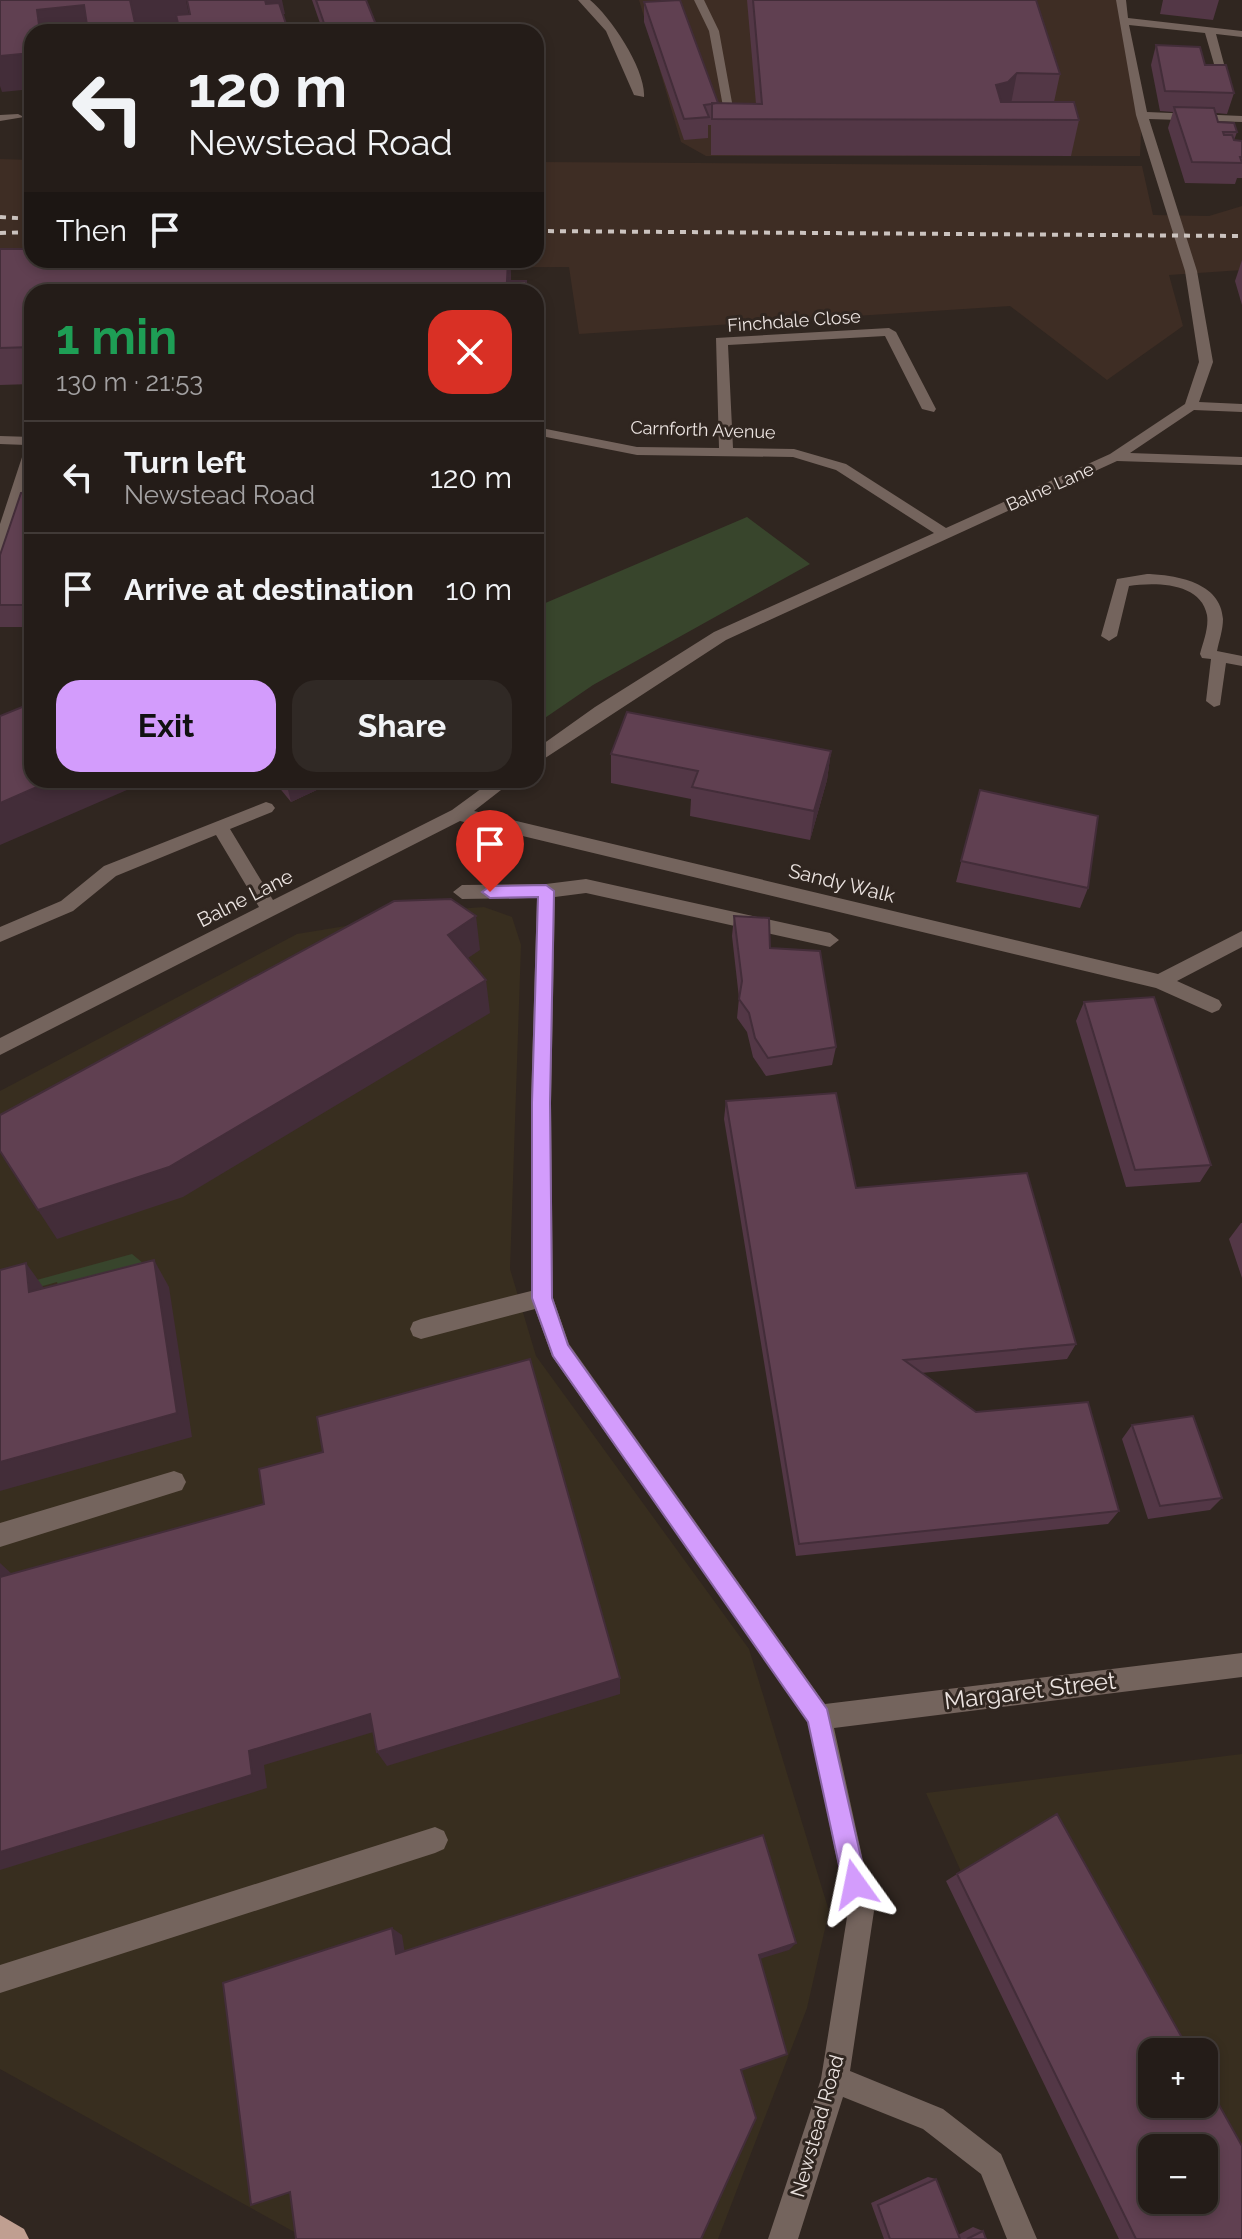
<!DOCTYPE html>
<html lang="en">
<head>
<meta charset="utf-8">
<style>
	:root { --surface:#241c18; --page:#302925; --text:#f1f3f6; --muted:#a3a1a2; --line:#413a37; --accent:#d39cfc }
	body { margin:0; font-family:Raleway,sans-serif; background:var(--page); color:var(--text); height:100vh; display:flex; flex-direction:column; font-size:30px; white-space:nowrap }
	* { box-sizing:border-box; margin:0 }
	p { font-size:26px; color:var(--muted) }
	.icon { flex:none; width:44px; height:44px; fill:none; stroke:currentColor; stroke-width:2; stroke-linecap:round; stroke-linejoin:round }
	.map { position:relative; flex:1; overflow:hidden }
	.panel { position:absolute; left:24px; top:284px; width:520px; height:504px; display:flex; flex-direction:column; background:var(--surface); border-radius:24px; box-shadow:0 4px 12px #0003,0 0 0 2px var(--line) }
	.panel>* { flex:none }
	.hud { position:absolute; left:24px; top:24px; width:520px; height:244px; border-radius:24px; box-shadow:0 4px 12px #0003,0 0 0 2px var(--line); background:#241c18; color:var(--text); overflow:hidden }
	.tools { position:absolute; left:1138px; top:2038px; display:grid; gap:16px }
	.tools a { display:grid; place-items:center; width:80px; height:80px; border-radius:16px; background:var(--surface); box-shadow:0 4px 12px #0003,0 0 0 2px var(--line); font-size:40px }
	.pin { position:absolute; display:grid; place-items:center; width:68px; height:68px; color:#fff; margin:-82px -34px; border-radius:50% 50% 50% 0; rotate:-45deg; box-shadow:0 0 8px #0007 }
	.pin .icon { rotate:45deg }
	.me { position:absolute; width:88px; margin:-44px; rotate:348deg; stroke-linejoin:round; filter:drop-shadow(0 0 6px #0008) }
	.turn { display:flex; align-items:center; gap:28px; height:168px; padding:0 32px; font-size:36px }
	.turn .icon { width:104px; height:104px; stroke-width:2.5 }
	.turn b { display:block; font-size:56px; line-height:68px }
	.then { display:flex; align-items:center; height:76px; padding:0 32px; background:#0003; gap:16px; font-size:30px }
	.round { display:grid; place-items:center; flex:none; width:84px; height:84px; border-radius:24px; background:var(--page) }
	.summary { display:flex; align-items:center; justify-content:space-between; height:136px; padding:0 32px }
	h1 { font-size:48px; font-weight:700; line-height:60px; color:#1e9e55 }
	.primary-button { display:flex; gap:16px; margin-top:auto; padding:16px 32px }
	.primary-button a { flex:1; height:92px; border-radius:24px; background:var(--accent); color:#111; font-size:32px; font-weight:700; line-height:92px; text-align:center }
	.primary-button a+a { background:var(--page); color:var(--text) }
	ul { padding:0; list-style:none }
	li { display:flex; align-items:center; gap:24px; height:112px; padding:0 32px; border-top:2px solid var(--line) }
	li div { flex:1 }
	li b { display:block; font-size:30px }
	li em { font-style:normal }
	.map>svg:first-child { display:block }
	.built { fill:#3e2d24 }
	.education { fill:#382e1f; fill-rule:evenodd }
	.green { fill:#38452c }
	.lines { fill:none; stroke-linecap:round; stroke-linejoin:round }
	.minor { fill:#74645d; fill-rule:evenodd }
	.major { fill:#c09f91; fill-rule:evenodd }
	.rail { stroke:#cbc3bf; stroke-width:4; stroke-dasharray:6 6; stroke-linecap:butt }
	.wall { fill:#533746 }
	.shaded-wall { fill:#432d39 }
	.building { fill:#604051; stroke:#432d39; stroke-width:2; fill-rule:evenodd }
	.route { fill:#d39cfc; stroke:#8965a4; stroke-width:2 }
	.labels { text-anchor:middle; stroke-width:6; stroke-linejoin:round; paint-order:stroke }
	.far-street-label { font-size:18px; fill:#ebe3e0; stroke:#302620 }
	.street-label { font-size:20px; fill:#ebe3e0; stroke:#302620 }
	.near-street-label { font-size:24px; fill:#ebe3e0; stroke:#302620 }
</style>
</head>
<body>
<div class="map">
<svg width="1242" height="2239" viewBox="0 0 1242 2239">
	<rect width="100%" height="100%" fill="#302620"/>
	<!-- built -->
	<path class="built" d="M 639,0 L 1121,0 L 1142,115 L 1140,156 L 706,156 L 681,142 Z
		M 0,159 L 32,160 L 32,260 L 536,260 L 536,162 L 696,163 L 1142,166 L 1153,215 L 1209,216 L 1242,206 L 1242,270 L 1169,275 L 1183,326 L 1107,380 L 1010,306 L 579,334 L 569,267 L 0,270 Z"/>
	<!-- education -->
	<path class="education" d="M 484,907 L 512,917 L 521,945 L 510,1269 L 536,1356 L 749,1649 L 829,1911 L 807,2008 L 718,2239 L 307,2239 L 0,2069 L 0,1091 L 297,934 L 443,910 Z
		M 1242,1754 L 1242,2239 L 1125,2239 L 926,1793 ZM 1152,2052 L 1204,2052 L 1204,2104 L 1152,2104 ZM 1152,2148 L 1204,2148 L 1204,2200 L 1152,2200 Z"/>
	<!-- green -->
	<path class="green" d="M 747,517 L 810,564 L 593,685 L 536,724 L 536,607 Z
		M 132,1254 L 161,1278 L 62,1302 L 57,1282 L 0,1298 L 0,1290 Z"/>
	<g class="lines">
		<!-- minor -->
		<path class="minor" d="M 578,0 L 590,0 C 611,17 646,70 644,97 L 634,95 L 606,31 Z
			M 694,0 L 704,0 L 719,31 L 737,130 L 727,128 L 709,31 Z
			M 1116,0 L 1126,0 L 1128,18 L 1242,31 L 1242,37 L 1216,34 L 1224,64 L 1219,67 L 1214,64 L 1205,33 L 1129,25 L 1147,112 L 1242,116 L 1242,122 L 1149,119 L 1197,271 L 1213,362 L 1199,402 L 1242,404 L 1242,412 L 1194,410 L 1130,453 L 1242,457 L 1242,465 L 1117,461 L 726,640 L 536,764 L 536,749 L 595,707 L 714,632 L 934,533 L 836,470 L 793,457 L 637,455 L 536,435 L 536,427 L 637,447 L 719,448 L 716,338 L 889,328 L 896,332 L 936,409 L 934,412 L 922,409 L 885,336 L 728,345 L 733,448 L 794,449 L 846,464 L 946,528 L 1110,454 L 1185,404 L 1199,362 L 1185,271 L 1136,115 Z
			M 0,115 L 18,114 L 24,117 L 0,121 Z
			M 0,436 L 32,437 L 32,470 L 8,548 L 0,553 L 0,524 L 26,445 L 0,444 Z
			M 1147,574 C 1176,575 1221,582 1223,619 C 1223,630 1219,641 1217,651 L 1242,656 L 1242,666 L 1226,663 L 1220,705 L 1214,707 L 1206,701 L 1211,659 L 1202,658 L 1200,654 C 1203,642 1209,628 1207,615 C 1201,582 1154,582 1129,586 L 1117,636 L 1109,641 L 1101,636 L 1117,579 Z
			M 493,780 L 514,780 L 474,811 L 1158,974 L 1242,931 L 1242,947 L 1177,981 L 1219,1000 L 1222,1005 L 1219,1010 L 1212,1013 L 1156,988 L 460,821 L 0,1055 L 0,1038 L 259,907 L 216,835 L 116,876 L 73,911 L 0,942 L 0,927 L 61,901 L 104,866 L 266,802 L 272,804 L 275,808 L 272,812 L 230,829 L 273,900 L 452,810 Z
			M 586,879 L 830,933 L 839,940 L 830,947 L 586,893 L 555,897 L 551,1103 L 553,1298 L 569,1344 L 825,1704 L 1242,1653 L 1242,1677 L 834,1728 L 874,1911 L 850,2071 L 943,2109 L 1001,2154 L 1037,2239 L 1007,2239 L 981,2174 L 923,2129 L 843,2097 L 798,2239 L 768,2239 L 821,2079 L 848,1911 L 808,1722 L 552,1356 L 535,1309 L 421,1339 L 413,1336 L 410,1329 L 413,1322 L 421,1319 L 531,1291 L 531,1103 L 537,898 L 462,899 L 453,892 L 462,885 L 546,884 Z
			M 174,1471 L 182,1474 L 186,1482 L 182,1490 L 0,1547 L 0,1523 Z
			M 435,1827 L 444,1831 L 448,1840 L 444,1849 L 435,1853 L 0,1993 L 0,1965 Z"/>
		<!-- major -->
		<path class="major" d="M 0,2215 L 24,2229 L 29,2239 L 0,2239 Z"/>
		<!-- rail -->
		<path class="rail" d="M 0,217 L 32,219
			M 536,231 L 1242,236
			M 0,233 L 32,232"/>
	</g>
	<!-- wall -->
	<path class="wall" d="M 312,0 L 366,0 L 379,32 L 323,32 Z
		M 747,0 L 1036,0 L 1060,74 L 1054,102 L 1079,120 L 1071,156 L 711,155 L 711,125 L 708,125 L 708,138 L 684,140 L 644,22 L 644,2 L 718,103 L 756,104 Z
		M 1163,0 L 1219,0 L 1213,20 L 1160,14 Z
		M 1156,45 L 1205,65 L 1234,93 L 1227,114 L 1216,113 L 1218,122 L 1237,132 L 1234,140 L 1242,141 L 1242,178 L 1237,178 L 1235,184 L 1185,183 L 1168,128 L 1173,112 L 1160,111 L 1151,65 Z
		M 0,249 L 32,260 L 510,260 L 511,281 L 526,281 L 527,292 L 32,292 L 32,384 L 0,385 Z
		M 1242,260 L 1242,305 L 1235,281 Z
		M 32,478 L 32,627 L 0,627 L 0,555 L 30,493 L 28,490 Z
		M 831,751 L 827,780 L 810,840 L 690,816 L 691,799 L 611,783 L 611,754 Z
		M 273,780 L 338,780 L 291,802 Z
		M 980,790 L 1088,888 L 1080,908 L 956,882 Z
		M 734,916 L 770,948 L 836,1047 L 832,1065 L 766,1076 L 753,1057 L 747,1032 L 737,1018 L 739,998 L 732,936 Z
		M 1084,1002 L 1211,1165 L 1200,1182 L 1126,1187 L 1076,1021 Z
		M 726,1101 L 856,1188 L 1076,1344 L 1067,1359 L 921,1373 L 976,1412 L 1119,1511 L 1108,1524 L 796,1556 L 724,1119 Z
		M 1241,1223 L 1242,1223 L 1242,1278 L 1229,1239 Z
		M 1132,1425 L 1222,1498 L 1210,1510 L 1148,1519 L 1122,1439 Z
		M 957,1874 L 1242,2239 L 1119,2239 L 946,1881 Z
		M 928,2177 L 936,2179 L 958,2235 L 973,2227 L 983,2231 L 986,2239 L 884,2239 L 871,2203 Z"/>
	<!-- shaded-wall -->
	<path class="shaded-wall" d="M 130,0 L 186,0 L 191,24 L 179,29 L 156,32 L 137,32 Z
		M 263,0 L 282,0 L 285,14 L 265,16 Z
		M 84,5 L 91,32 L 40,32 L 37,10 Z
		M 286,24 L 287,32 L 276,32 L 275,25 Z
		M 32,53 L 32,89 L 2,92 L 0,86 L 0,56 Z
		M 1017,73 L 1010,109 L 1001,118 L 996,85 Z
		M 508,260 L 510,260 L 511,281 L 507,281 Z
		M 831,751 L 827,780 L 810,840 L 814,811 Z
		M 53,780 L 150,780 L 0,845 L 0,803 Z
		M 289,780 L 338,780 L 291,802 L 286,782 Z
		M 476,916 L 480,950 L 453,968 L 448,935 Z
		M 486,980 L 490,1013 L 183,1197 L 57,1239 L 38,1210 Z
		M 154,1260 L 169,1287 L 192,1437 L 0,1491 L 0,1462 Z
		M 26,1263 L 46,1291 L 29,1292 Z
		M 0,1563 L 13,1575 L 0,1586 Z
		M 620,1678 L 620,1694 L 387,1766 L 377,1752 Z
		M 370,1714 L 380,1730 L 264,1765 L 267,1788 L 0,1870 L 0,1852 L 249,1751 Z
		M 392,1928 L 402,1935 L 406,1960 L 396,1954 Z
		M 796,1943 L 789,1950 L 753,1961 L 759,1955 Z"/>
	<!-- building -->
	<path class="building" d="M 0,0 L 130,0 L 137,32 L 88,32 L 84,5 L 37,10 L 40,32 L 32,32 L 32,53 L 0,56 Z
		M 187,0 L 265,0 L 266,4 L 279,3 L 286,24 L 275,25 L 277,32 L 180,32 L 176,15 L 190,14 Z
		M 316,0 L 366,0 L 379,32 L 327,32 Z
		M 680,0 L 718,103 L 704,105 L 709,117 L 684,119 L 644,2 Z
		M 753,0 L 1036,0 L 1060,74 L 1017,73 L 1008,82 L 996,85 L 1001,102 L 1074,102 L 1079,120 L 712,119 L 712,103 L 762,104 Z
		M 1156,45 L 1200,47 L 1205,65 L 1226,65 L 1234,93 L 1165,91 Z
		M 32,83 L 32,104 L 29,104 L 27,84 Z
		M 1174,107 L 1214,108 L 1218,122 L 1234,123 L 1237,132 L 1223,132 L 1224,135 L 1232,135 L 1234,140 L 1242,141 L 1242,157 L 1240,157 L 1242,163 L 1192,162 Z
		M 0,249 L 32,249 L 32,260 L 508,260 L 507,281 L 526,281 L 526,292 L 32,292 L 32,347 L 0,348 Z
		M 32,478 L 32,489 L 28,490 Z
		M 32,492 L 32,605 L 0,605 L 0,555 L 21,493 Z
		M 32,703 L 32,780 L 53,780 L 0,803 L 0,716 Z
		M 627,712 L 831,751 L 814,811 L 692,787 L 698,771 L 611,754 Z
		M 980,790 L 1098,816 L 1088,888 L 961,861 Z
		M 451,899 L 476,916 L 448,935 L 486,980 L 169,1167 L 38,1210 L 0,1151 L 0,1115 L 394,901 Z
		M 734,916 L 769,918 L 770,948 L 820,951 L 836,1047 L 768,1058 L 755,1038 L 749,1013 L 739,999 L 742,981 Z
		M 1154,997 L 1211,1165 L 1135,1170 L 1084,1002 Z
		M 836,1093 L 856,1188 L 1027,1173 L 1076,1344 L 904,1360 L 976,1412 L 1088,1402 L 1119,1511 L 799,1544 L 726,1101 Z
		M 154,1260 L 177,1413 L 0,1462 L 0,1270 L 26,1263 L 29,1292 Z
		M 530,1359 L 620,1678 L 377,1752 L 370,1714 L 249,1751 L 252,1775 L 0,1852 L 0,1577 L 264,1504 L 259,1469 L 323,1452 L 317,1417 Z
		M 1193,1416 L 1222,1498 L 1160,1506 L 1132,1425 Z
		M 1057,1814 L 1190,2052 L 1152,2052 L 1152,2104 L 1204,2104 L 1204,2078 L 1242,2146 L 1242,2239 L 1136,2239 L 957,1874 ZM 1152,2148 L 1204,2148 L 1204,2200 L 1152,2200 Z
		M 763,1835 L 796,1943 L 759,1955 L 787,2054 L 741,2070 L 756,2118 L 701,2239 L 296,2239 L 290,2192 L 251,2205 L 223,1983 L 392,1928 L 396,1954 Z
		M 936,2179 L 960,2239 L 890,2239 L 878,2205 Z
		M 983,2231 L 986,2239 L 967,2239 Z"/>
	<!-- route -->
	<path class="route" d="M 546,885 L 554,891 L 550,1103 L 552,1298 L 568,1345 L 827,1709 L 867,1884 L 864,1892 L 855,1896 L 847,1892 L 843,1884 L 808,1722 L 553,1356 L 532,1298 L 532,1103 L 538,897 L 490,898 L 482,892 L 490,886 Z"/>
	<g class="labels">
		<!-- far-street labels -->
		<g class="far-street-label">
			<text transform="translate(794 321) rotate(-4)" y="6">Finchdale Close</text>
			<text transform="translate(703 430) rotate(2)" y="6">Carnforth Avenue</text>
			<text transform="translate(1050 487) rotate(-24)" y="6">Balne Lane</text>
		</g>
		<!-- street labels -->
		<g class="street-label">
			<text transform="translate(842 883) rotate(14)" y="7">Sandy Walk</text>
			<text transform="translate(245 898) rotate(-27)" y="7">Balne Lane</text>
			<text transform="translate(817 2126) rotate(-74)" y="7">Newstead Road</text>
		</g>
		<!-- near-street labels -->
		<g class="near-street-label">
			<text transform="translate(1030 1691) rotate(-7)" y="8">Margaret Street</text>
		</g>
	</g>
</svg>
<div class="tools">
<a>+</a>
<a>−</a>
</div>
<div class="pin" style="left:490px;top:892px;background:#d93025"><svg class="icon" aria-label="arrive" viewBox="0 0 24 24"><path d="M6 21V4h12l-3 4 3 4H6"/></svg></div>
<svg class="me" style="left:855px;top:1884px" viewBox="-20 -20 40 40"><path d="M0-17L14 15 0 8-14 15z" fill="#d39cfc" stroke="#fff" stroke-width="4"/></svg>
<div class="hud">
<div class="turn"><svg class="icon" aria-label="left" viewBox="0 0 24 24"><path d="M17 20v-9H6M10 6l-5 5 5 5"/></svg><div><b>120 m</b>Newstead Road</div></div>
<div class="then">Then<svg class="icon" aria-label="arrive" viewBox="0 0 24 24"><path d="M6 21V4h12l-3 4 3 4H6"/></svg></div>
</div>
<section class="panel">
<div class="summary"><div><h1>1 min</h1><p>130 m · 21:53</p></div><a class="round" style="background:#d93025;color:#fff"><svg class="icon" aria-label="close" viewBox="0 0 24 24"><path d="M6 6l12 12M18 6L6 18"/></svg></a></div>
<ul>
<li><svg class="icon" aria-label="left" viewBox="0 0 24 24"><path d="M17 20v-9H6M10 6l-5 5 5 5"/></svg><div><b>Turn left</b><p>Newstead Road</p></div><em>120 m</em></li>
<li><svg class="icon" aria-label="arrive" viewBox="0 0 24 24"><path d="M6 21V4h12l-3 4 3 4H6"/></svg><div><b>Arrive at destination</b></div><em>10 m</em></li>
</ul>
<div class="primary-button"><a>Exit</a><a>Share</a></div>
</section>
</div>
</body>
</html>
